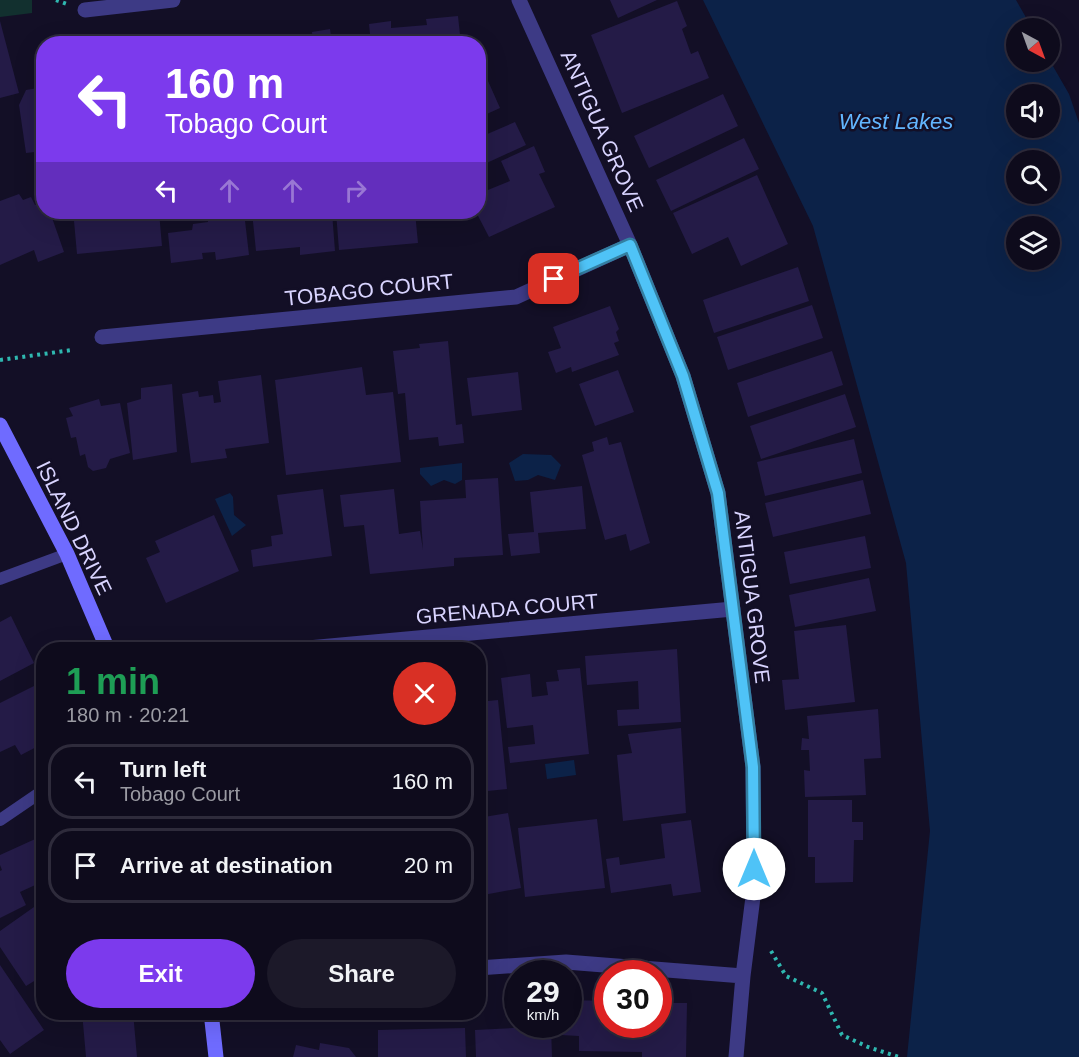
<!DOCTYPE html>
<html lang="en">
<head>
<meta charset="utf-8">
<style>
	:root { --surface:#0e0b1c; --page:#1c1929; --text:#f1f3f6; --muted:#9b9ba3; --line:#2e2b3b; --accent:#7c3aed }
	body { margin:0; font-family:Helvetica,sans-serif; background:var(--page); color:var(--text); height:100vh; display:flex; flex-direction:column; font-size:22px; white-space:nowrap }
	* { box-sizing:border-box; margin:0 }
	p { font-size:20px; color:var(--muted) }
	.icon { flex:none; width:33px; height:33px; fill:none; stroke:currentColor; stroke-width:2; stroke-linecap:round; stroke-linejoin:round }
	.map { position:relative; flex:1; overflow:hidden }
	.panel { position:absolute; left:36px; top:642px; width:450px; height:378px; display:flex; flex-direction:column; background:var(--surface); border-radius:24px; box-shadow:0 6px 24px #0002,0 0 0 2px var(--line) }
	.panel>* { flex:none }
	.banner { position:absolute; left:36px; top:36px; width:450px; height:183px; border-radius:24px; box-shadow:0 6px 24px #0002,0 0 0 2px var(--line); background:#7c3aed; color:#fff; overflow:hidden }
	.needle { width:39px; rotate:139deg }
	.buttons { position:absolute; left:1006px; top:18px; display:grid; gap:12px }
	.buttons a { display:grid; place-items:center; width:54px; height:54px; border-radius:50%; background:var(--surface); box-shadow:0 6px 24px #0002,0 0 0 2px var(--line); font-size:30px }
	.speed { position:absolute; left:504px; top:960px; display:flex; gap:12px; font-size:30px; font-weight:700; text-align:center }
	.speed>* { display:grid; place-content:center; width:78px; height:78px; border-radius:50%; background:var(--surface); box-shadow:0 6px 24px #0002,0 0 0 2px var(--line); line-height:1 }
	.speed small { font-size:15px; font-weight:400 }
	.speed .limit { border:9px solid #d22; background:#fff; color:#111 }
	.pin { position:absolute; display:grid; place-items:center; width:51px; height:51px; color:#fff; margin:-26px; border-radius:12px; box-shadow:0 3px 9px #0006 }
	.me { position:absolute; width:66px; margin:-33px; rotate:0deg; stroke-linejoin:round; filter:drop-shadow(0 0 4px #0008) }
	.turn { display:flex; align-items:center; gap:21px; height:126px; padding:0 30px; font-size:27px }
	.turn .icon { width:78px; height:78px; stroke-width:2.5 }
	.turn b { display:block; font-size:42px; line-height:51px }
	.lanes { display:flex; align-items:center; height:57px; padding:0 30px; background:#0003; justify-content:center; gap:30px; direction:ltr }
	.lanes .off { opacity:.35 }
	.round { display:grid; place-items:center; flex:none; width:63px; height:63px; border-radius:32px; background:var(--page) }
	.headline { display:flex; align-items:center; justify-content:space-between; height:102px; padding:0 30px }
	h1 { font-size:36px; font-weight:600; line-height:45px; color:#1e9e55 }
	.button { display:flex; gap:12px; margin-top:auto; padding:12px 30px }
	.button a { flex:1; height:69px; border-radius:36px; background:var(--accent); color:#fff; font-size:24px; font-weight:600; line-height:69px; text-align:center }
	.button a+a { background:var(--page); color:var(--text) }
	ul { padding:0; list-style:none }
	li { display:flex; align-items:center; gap:18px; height:75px; margin:0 12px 9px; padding:0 18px; border:3px solid var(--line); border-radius:24px }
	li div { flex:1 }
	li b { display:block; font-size:22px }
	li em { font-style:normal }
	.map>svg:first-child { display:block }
	.green { fill:#12302f }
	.water { fill:#0c2248; fill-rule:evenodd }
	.building { fill:#241b47 }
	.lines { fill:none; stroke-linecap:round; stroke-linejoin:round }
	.path { stroke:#2fb8b0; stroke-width:4; stroke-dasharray:3 4.5; stroke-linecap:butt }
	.lane { stroke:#3d3a85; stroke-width:12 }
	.street { stroke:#3d3a85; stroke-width:15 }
	.secondary { stroke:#6f6bff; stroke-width:15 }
	.route-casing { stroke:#337fa1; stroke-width:15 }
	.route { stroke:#4fc3f7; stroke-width:10 }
	.labels { text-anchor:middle; stroke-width:5; stroke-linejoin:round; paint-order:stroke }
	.street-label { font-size:21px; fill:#d9d4ff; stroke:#130f26 }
	.water-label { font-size:22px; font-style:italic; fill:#62b6ff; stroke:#130f26 }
</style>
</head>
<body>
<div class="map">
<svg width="1079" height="1057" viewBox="0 0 1079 1057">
	<rect width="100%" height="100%" fill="#130f26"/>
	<!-- green -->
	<path class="green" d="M 0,0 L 32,0 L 32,13 L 0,17 Z"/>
	<!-- water -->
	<path class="water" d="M 703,0 L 1016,0 L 1032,28 L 1017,28 L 1017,62 L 1050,61 L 1069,94 L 1079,123 L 1079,1057 L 907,1057 L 930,831 L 906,563 L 813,226 ZM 1050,94 L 1050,128 L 1017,128 L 1017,94 ZM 1050,160 L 1050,194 L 1017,194 L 1017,160 ZM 1050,226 L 1050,260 L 1017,260 L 1017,226 Z
		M 523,454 L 551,455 L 561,465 L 555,480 L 538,475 L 528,480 L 515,481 L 509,463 Z
		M 462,463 L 462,480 L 455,484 L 444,480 L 431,486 L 420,474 L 420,468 Z
		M 230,493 L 233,497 L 234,515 L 246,525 L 232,536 L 215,499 Z
		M 574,760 L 576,775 L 547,779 L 545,764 Z"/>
	<!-- building -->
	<path class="building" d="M 610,0 L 657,0 L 618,18 Z
		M 677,1 L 687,26 L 682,29 L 691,54 L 698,51 L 709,78 L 622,113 L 591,35 Z
		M 458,16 L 461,44 L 371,44 L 369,24 L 391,21 L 391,28 L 427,25 L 426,19 Z
		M 0,21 L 19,93 L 0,98 Z
		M 330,29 L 332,44 L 313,44 L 312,32 Z
		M 488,81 L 500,108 L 478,118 L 478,86 Z
		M 44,87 L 44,151 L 26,153 L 19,105 L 26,90 Z
		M 723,94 L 738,126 L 649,168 L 634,136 Z
		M 515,122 L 526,145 L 478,167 L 478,138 Z
		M 744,138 L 759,169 L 671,211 L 656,180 Z
		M 534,146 L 545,172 L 539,174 L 555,207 L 489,237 L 476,212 L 478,212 L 478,194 L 510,181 L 501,161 Z
		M 757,175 L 788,244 L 741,266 L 728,237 L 692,254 L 673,213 Z
		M 19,194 L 23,200 L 31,197 L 35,205 L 42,202 L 44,212 L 50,212 L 64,252 L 38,262 L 34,250 L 0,265 L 0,201 Z
		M 101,212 L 159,212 L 162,246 L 77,254 L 74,221 L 102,218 Z
		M 207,212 L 244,212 L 249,255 L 216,260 L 215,252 L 202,253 L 203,259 L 171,263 L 168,233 L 192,230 L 193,224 L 208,222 Z
		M 252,212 L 332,212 L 335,251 L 300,255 L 300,247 L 256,251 Z
		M 336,212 L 373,212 L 373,216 L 415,212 L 418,243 L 339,250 Z
		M 798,267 L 809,301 L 714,333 L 703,300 Z
		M 812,305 L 823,338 L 728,370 L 717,337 Z
		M 610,306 L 619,329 L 616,332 L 619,341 L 614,343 L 619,355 L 572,372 L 571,367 L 556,373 L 548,352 L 561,348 L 553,327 Z
		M 448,341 L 456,425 L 462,424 L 464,443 L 439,446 L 438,437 L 409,440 L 405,393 L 398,394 L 393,351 L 420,348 L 419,344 Z
		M 832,351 L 843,385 L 748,417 L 737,383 Z
		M 362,367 L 366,395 L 393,392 L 401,462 L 286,475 L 275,380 Z
		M 618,370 L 634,412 L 595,426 L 579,384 Z
		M 518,372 L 522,410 L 472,416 L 467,378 Z
		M 261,375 L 269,443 L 225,449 L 227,458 L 191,463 L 182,394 L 198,391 L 199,397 L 213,395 L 214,403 L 221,402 L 218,381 Z
		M 172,384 L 177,452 L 133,460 L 127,403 L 141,399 L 141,388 Z
		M 845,394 L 856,427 L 761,459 L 750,426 Z
		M 99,399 L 101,406 L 120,403 L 130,453 L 110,459 L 106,468 L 93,471 L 88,467 L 85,454 L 80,456 L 76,437 L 71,438 L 66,418 L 73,416 L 69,408 Z
		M 607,437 L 609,445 L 621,442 L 650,543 L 630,551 L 626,534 L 605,540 L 582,455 L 594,451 L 592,442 Z
		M 854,439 L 862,473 L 765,496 L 757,462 Z
		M 498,478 L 503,555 L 454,558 L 454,566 L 370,574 L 364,525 L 344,527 L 340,495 L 394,489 L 399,534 L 420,531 L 423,550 L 420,501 L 466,498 L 465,480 Z
		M 863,480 L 871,514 L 773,537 L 765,503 Z
		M 582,486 L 586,529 L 538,533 L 540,553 L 511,556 L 508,534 L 534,532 L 530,492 Z
		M 323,489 L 332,556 L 253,567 L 251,550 L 272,546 L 271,536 L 283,534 L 277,495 Z
		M 214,515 L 239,571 L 166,603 L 146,558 L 160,552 L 155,541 Z
		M 865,536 L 871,568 L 790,584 L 784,552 Z
		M 869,578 L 876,611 L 795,627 L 789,595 Z
		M 11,616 L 34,663 L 0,681 L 0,622 Z
		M 846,625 L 855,702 L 785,710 L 782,680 L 799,679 L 794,631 Z
		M 677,649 L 681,722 L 618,726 L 617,710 L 639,709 L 638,681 L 587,685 L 585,656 Z
		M 580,668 L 589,754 L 510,763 L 508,747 L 535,744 L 533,725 L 507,728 L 501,678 L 530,674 L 532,697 L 548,695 L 546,682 L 559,681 L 557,670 Z
		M 40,683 L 44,691 L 44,743 L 21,755 L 15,745 L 0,752 L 0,703 Z
		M 498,700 L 507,789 L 478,792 L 478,702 Z
		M 878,709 L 881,758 L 864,759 L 866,795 L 805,797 L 804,770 L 810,771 L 809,750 L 801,750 L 802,738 L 809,739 L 807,716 Z
		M 681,728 L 686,813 L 623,821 L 617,755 L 632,753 L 628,734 Z
		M 808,800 L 852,800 L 852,822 L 863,822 L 863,840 L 854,840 L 853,882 L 815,883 L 815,857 L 808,857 Z
		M 508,813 L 521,888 L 478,896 L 478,818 Z
		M 597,819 L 605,888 L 525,897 L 518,828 Z
		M 691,820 L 701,892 L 673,896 L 671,884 L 611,893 L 606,859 L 619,857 L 620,865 L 665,858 L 661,824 Z
		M 44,835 L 44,881 L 20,892 L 26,905 L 0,918 L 0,871 L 2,870 L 0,865 L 0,855 Z
		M 34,907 L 44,921 L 44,975 L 26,986 L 0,947 L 0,931 Z
		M 0,965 L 44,1030 L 10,1054 L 0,1040 Z
		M 568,1000 L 608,1001 L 608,1024 L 658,1024 L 658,1003 L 687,1003 L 686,1057 L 642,1057 L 642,1052 L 579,1051 L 579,1036 L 561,1035 L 561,1024 L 568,1024 Z
		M 82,1012 L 133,1012 L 137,1057 L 86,1057 Z
		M 551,1026 L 552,1057 L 476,1057 L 475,1030 Z
		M 465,1028 L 466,1057 L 378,1057 L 378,1030 Z
		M 320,1043 L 349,1048 L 356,1057 L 293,1057 L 296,1045 L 319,1050 Z"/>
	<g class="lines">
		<!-- path -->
		<path class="path" d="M 56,0 L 67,4
			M 0,360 L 72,350
			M 771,951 L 786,976 L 822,993 L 842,1035 L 868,1047 L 899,1057"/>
		<!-- lane -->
		<path class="lane" d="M 0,579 L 67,554
			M 0,820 L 44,790"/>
		<!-- street -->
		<path class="street" d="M 519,0 L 630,245 L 683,376 L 718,493 L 753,767 L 754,889 L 743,976 L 736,1057
			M 85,10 L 173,0
			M 102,337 L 516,297 L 630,245
			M 286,650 L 733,609
			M 478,968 L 566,962 L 743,976"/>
		<!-- secondary -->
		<path class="secondary" d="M 0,425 L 67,554 L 108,650
			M 211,1012 L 216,1057"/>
	</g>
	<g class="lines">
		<!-- route casing -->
		<g class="route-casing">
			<path id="route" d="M 554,279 L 630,245 L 683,376 L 718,493 L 753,767 L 754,869"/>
		</g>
		<!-- route -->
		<use href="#route" class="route"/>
	</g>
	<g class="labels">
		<!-- street labels -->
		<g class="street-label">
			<text transform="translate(602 131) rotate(66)" y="7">ANTIGUA GROVE</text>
			<text transform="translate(369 290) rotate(-6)" y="7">TOBAGO COURT</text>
			<text transform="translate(74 528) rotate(64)" y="7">ISLAND DRIVE</text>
			<text transform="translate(752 597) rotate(83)" y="7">ANTIGUA GROVE</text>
			<text transform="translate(507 609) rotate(-5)" y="7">GRENADA COURT</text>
		</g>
		<!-- water labels -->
		<g class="water-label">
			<text x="896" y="129">West Lakes</text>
		</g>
	</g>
</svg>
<div class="buttons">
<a><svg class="needle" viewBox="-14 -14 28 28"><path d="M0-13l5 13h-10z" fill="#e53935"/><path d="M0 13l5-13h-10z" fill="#9b9ba3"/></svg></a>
<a><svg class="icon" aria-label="sound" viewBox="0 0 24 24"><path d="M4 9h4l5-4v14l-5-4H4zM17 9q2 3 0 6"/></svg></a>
<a><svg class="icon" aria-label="search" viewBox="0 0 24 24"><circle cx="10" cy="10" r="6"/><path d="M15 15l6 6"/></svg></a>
<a><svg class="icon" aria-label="layers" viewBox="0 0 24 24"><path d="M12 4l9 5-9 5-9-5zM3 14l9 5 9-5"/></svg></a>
</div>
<div class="speed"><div>29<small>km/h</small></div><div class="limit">30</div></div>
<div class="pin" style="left:554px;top:279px;background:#d93025"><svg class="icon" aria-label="arrive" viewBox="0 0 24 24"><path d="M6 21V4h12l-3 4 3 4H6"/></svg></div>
<svg class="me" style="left:754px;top:869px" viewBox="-20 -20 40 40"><circle r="19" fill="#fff"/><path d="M0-13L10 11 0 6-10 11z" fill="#4fc3f7"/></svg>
<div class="banner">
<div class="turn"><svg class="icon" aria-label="left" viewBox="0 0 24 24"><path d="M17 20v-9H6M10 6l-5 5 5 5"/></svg><div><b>160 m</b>Tobago Court</div></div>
<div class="lanes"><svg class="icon" aria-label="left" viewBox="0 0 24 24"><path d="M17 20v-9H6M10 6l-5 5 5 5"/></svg><svg class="icon off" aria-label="ahead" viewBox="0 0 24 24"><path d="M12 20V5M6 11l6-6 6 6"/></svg><svg class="icon off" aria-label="ahead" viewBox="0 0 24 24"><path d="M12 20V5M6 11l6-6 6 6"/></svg><svg class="icon off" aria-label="right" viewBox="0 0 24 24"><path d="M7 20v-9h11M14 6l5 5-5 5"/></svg></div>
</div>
<section class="panel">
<div class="headline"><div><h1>1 min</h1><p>180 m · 20:21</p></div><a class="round" style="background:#d93025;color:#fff"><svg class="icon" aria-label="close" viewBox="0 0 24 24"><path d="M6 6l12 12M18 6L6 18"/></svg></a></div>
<ul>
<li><svg class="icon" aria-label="left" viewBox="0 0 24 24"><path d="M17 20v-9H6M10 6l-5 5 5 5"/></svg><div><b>Turn left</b><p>Tobago Court</p></div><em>160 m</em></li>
<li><svg class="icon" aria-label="arrive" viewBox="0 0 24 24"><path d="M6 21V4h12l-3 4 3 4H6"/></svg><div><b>Arrive at destination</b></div><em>20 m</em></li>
</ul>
<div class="button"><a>Exit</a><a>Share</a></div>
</section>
</div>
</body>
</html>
